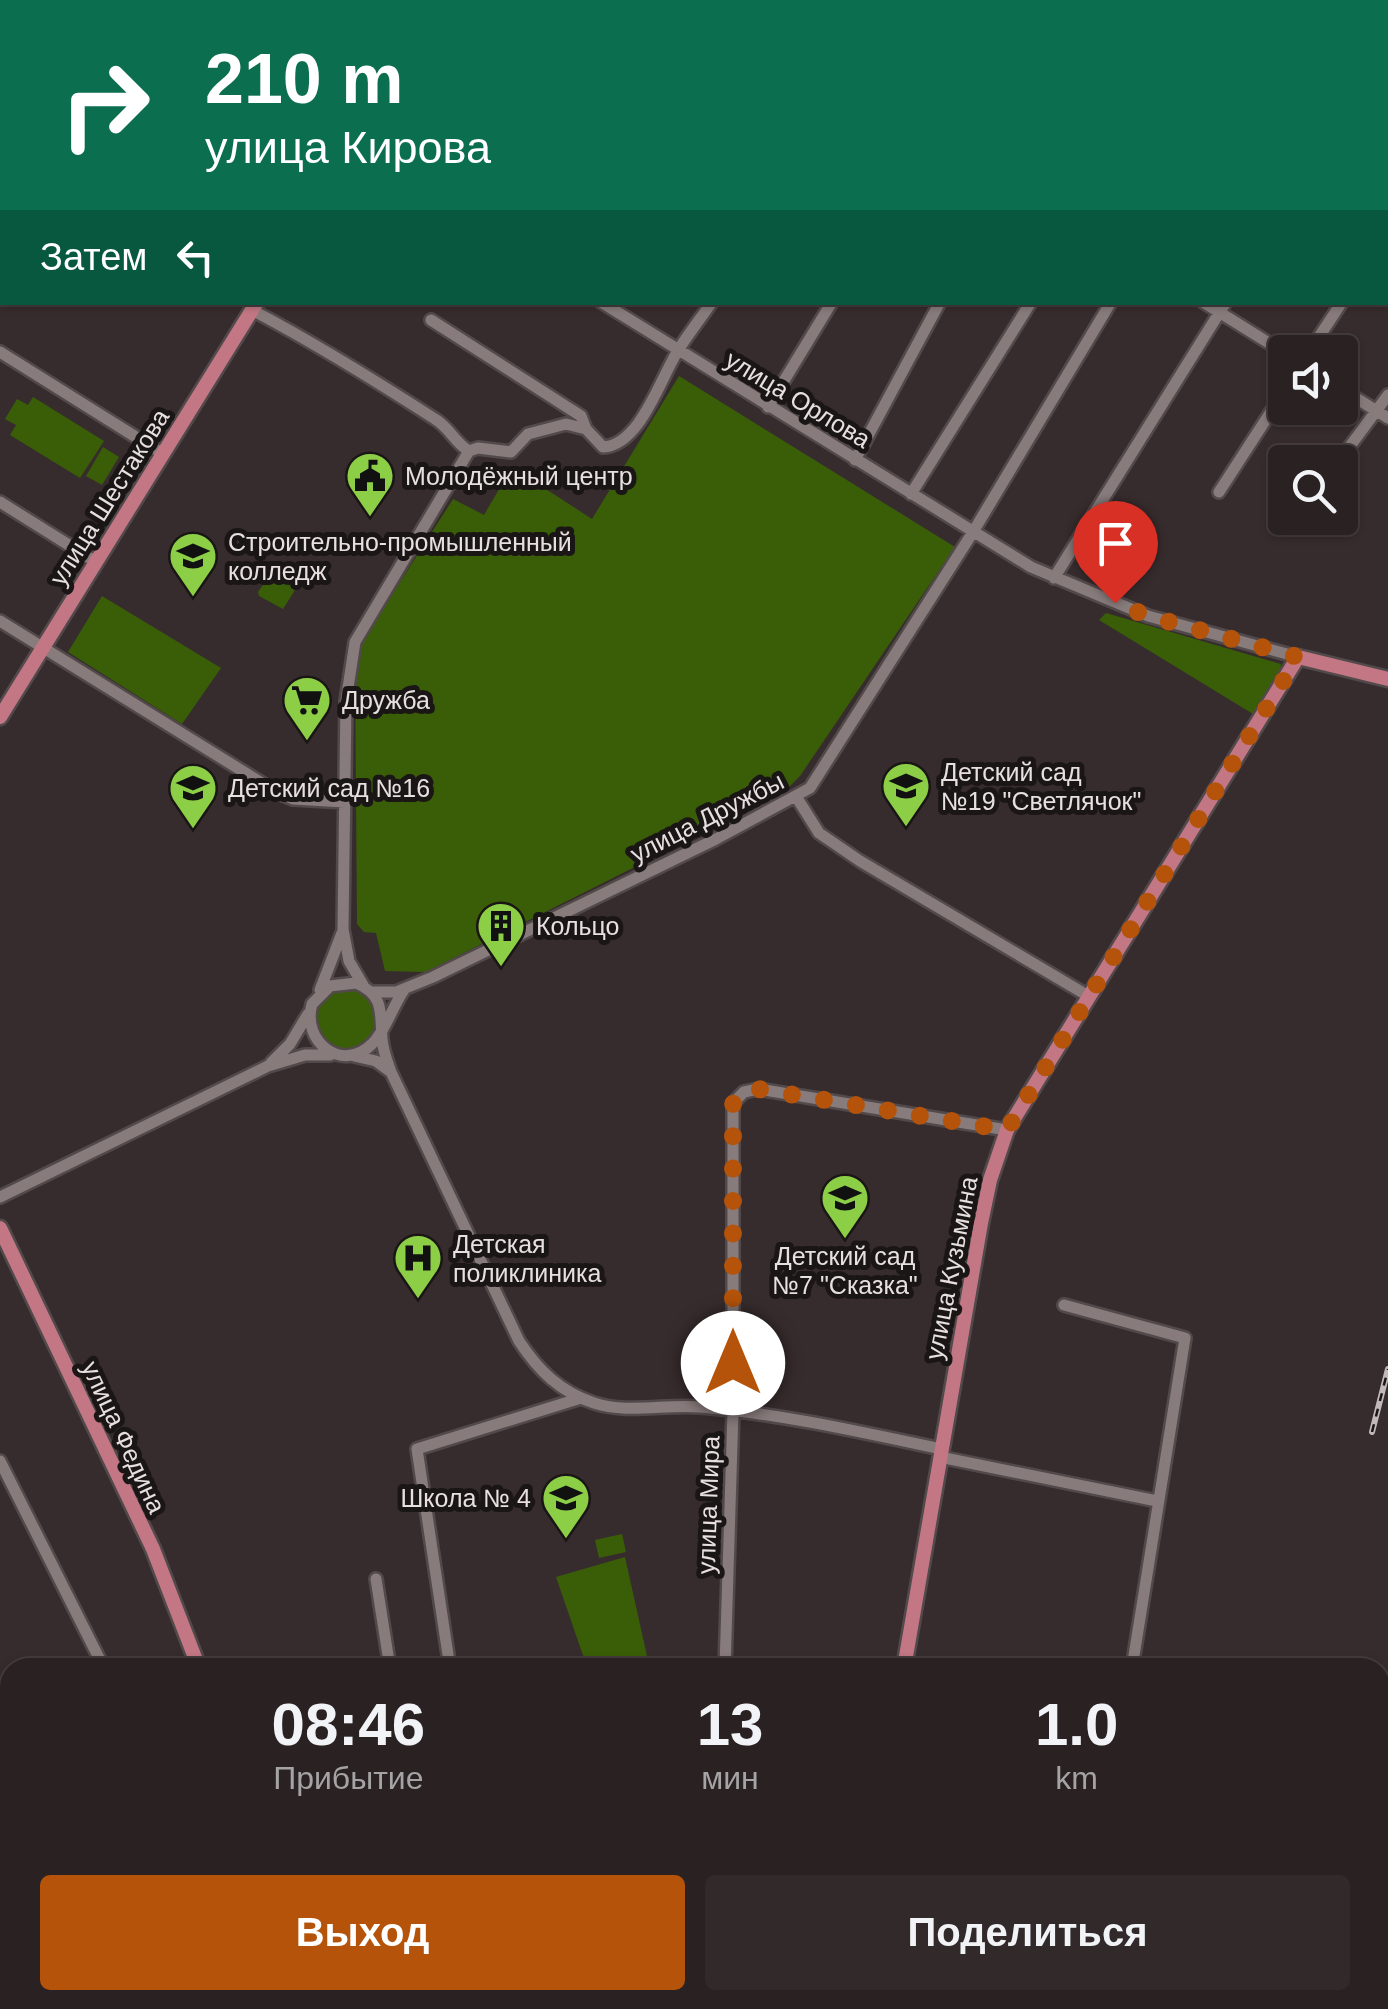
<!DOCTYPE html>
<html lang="ru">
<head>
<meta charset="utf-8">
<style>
	:root { --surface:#292122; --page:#31292a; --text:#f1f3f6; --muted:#a5a3a5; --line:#453e40; --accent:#b45309 }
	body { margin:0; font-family:Arial,sans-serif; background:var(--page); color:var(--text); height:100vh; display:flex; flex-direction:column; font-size:38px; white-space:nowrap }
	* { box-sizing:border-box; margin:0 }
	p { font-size:32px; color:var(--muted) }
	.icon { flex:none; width:55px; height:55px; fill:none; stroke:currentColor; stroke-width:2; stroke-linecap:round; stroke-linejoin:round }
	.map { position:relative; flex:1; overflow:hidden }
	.sheet { position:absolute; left:0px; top:1658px; width:1390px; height:352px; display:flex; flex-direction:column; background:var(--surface); border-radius:30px 30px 0 0; box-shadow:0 2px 8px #0004,0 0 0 2px var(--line) }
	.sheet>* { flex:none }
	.guide { position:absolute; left:0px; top:0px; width:1390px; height:305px; box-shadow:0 2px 8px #0004,0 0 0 2px var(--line); background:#0b6e4f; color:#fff; overflow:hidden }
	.fabs { position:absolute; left:1268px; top:335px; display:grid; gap:20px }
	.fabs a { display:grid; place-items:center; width:90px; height:90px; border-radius:10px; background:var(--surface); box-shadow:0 2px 8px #0004,0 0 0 2px var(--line); font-size:50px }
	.pin { position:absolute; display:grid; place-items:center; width:85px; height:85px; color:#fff; margin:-102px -42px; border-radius:50% 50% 50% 0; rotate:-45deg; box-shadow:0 0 10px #0007 }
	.pin .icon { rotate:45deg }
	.me { position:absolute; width:110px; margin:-55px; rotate:0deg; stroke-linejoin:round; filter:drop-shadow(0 0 8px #0008) }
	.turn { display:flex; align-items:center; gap:35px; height:210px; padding:0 40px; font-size:45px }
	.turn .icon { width:130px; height:130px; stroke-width:2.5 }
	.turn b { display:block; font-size:70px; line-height:85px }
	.then { display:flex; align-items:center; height:95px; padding:0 40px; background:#0003; gap:20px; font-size:38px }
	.eta { display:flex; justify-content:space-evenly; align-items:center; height:170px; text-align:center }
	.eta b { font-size:60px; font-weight:800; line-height:70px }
	.cta { display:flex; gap:20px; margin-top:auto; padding:20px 40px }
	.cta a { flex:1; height:115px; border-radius:10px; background:var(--accent); color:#fff; font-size:40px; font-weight:800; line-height:115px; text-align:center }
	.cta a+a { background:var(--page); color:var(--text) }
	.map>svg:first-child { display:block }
	.green { fill:#395e07 }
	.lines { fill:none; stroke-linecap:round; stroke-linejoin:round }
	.minor-casing { stroke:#52494a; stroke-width:16 }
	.major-casing { stroke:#52494a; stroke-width:19 }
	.minor { stroke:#887b7c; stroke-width:11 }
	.major { stroke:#c37784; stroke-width:14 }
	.rail-casing { stroke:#c2b9ba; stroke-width:6 }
	.rail { stroke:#1b1616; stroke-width:2.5; stroke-dasharray:8; stroke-linecap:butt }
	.route { stroke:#b45309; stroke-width:18; stroke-dasharray:0 32.4 }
	.labels { text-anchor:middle; stroke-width:10; stroke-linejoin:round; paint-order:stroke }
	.street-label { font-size:25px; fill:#e7dfe0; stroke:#1b1616 }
	.poi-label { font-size:25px; fill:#e7dfe0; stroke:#1b1616; text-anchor:start }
</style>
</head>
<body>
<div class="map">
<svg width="1388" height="2009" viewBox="0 0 1388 2009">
	<rect width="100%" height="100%" fill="#372c2d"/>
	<!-- green -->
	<path class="green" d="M 679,376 L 955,547 L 800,776 L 784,792 L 426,972 L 385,971 L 376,933 L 364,932 L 357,924 L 355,665 L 360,645 L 453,499 L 484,515 L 512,467 L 592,519 Z
		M 33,397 L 104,441 L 80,478 L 10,435 L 16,425 L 5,419 L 17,399 L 28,405 Z
		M 103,447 L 119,457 L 102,485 L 86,476 Z
		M 280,561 L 301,573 L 302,579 L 283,609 L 259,596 L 258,592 Z
		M 102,596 L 221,668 L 182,724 L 68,652 Z
		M 1106,613 L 1281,664 L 1280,673 L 1253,714 L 1099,620 Z
		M315 1018a31 31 0 1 1 62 0a31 31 0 1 1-62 0Z
		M 622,1534 L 626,1552 L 599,1558 L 595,1540 Z
		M 625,1557 L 649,1665 L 587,1667 L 556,1577 Z
		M 73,2000 L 365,2000 L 361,2009 L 71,2009 Z"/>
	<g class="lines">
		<!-- minor casing -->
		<g class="minor-casing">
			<path id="minor" d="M 121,0 L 126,2
				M 318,0 L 322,2
				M 491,0 L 495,2
				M 719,0 L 723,2
				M 908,0 L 911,2
				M 1105,2 L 1106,0
				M 1217,2 L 1218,0
				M 1306,2 L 1308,0
				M 0,3 L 1,0
				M 0,49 L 2,51
				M 1388,57 L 1388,56
				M 0,98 L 2,94
				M 1388,232 L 1388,231
				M 601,302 L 1031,567 L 1148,616 L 1298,657
				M 1203,302 L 1285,353
				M 252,310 C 315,343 376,381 435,419 C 450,428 454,442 469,451
				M 431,320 L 581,416 L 586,429
				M 0,352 L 163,454
				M 1309,352 L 1342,302
				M 1340,388 L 1388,418
				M 768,407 L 832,302
				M 469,451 L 478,448 L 511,452 L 528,434 L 566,424 L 586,429 L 603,447 C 641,445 661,376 679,349 C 689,333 701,318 712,302
				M 1342,457 L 1388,395
				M 855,460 L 940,302
				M 1219,492 L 1285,390
				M 911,494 L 1031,302
				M 0,502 L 96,562
				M 1054,578 L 1226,302
				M 0,621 L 278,793 L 293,799 L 345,802
				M 797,798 L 819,833 L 860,861 L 1090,997
				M 363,985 L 349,961 L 343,929 L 346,701 L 355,642 L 469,451
				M 320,990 L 342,933
				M 404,990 C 393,1006 384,1033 372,1044 C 342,1074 301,1041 312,1004 L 330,986 L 356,983 C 385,995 380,1014 382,1039 C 383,1051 387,1061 391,1072 L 519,1341 C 538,1370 560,1392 594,1403 C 627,1414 666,1404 700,1407 C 782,1414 861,1432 941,1449
				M 371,992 L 396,992 L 433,977 L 716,839 L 810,788 L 973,532 L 1111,302
				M 354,1056 L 376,1061 L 391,1072
				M 271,1063 L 290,1044 L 308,1014
				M 0,1197 L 268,1066 L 305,1055 L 330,1055
				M 1064,1305 L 1185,1338 L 1132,1668
				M 940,1457 L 1157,1501
				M 0,1461 L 104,1668
				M 376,1579 L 390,1668
				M 450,1668 L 417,1449 L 581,1398
				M 725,1668 L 733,1411 L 733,1103 L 744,1092 L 758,1089 L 1007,1130
				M 0,1699 L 10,1705
				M 0,1796 L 10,1786
				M 615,2000 L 618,2009
				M 64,2009 L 66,2000
				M 804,2009 L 805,2000"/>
		</g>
		<!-- major casing -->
		<g class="major-casing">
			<path id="major" d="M 446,2 L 448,0
				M 0,717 L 257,302
				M 0,1228 L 153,1549 L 199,1668
				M 904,1668 L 981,1223 L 990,1180 L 1007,1130 L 1298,657 L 1388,679"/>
		</g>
		<!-- minor -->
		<use href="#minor" class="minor"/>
		<!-- major -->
		<use href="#major" class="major"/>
		<!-- rail casing -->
		<g class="rail-casing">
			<path id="rail" d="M 1372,1432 L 1388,1369"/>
		</g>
		<!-- rail -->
		<use href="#rail" class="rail"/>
	</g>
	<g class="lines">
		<!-- route -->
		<path class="route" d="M 733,1363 L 733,1104 L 744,1092 L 758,1089 L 1007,1130 L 1298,657 L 1148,616 L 1115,603"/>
	</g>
	<!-- icons -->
	<defs>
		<g id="civic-pin" transform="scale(2.5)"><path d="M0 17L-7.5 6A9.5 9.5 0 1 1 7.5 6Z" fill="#8cce45" stroke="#1b1616"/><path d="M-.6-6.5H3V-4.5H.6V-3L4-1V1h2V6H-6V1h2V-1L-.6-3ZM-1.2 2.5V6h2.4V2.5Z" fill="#111"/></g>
		<g id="university-pin" transform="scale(2.5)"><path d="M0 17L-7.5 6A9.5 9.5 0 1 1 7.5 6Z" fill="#8cce45" stroke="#1b1616"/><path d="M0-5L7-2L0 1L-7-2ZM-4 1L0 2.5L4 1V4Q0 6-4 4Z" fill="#111"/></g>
		<g id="supermarket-pin" transform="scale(2.5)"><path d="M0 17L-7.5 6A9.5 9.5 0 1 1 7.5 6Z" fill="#8cce45" stroke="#1b1616"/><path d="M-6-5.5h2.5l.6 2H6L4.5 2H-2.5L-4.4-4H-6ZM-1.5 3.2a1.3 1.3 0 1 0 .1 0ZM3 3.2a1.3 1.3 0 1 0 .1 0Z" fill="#111"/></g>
		<g id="school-pin" transform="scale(2.5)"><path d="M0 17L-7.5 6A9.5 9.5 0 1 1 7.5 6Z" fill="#8cce45" stroke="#1b1616"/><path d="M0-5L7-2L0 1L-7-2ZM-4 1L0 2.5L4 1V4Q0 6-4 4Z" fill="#111"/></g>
		<g id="building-pin" transform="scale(2.5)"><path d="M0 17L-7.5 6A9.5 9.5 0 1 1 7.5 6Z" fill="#8cce45" stroke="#1b1616"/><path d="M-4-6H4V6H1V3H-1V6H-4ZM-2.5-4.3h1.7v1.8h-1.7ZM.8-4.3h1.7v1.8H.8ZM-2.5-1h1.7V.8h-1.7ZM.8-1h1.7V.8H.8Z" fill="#111"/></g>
		<g id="hospital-pin" transform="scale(2.5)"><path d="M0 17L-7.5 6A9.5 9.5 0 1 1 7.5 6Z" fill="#8cce45" stroke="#1b1616"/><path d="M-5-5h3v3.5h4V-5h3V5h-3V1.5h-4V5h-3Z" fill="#111"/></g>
	</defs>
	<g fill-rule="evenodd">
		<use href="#civic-pin" x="370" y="476"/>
		<use href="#university-pin" x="193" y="556"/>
		<use href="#supermarket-pin" x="307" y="700"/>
		<use href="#school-pin" x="906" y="786"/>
		<use href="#school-pin" x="193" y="788"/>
		<use href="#building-pin" x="501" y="926"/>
		<use href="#school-pin" x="845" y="1198"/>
		<use href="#hospital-pin" x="418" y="1258"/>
		<use href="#school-pin" x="566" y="1498"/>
	</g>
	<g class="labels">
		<!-- street labels -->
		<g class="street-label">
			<text transform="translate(798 399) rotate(31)" y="9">улица Орлова</text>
			<text transform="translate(109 497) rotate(-58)" y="9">улица Шестакова</text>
			<text transform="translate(707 817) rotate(-27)" y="9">улица Дружбы</text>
			<text transform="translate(951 1268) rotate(-79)" y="9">улица Кузьмина</text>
			<text transform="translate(124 1437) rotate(65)" y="9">улица Федина</text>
			<text transform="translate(708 1505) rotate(-88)" y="9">улица Мира</text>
		</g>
		<!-- poi labels -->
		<g class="poi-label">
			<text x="405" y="485">Молодёжный центр</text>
			<text x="228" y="551">Строительно-промышленный<tspan x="228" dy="29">колледж</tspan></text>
			<text x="342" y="709">Дружба</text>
			<text x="941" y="781">Детский сад<tspan x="941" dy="29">№19 "Светлячок"</tspan></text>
			<text x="228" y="797">Детский сад №16</text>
			<text x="536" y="935">Кольцо</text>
			<text x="453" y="1253">Детская<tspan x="453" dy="29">поликлиника</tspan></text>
			<text x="845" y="1265" text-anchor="middle">Детский сад<tspan x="845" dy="29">№7 "Сказка"</tspan></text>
			<text x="531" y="1507" text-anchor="end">Школа № 4</text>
		</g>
	</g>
</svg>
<div class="fabs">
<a><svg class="icon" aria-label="sound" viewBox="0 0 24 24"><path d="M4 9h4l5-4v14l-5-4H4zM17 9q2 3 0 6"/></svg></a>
<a><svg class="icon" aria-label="search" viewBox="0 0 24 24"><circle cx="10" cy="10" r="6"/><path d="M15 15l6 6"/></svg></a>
</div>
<div class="pin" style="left:1115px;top:603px;background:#d93025"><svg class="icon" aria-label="arrive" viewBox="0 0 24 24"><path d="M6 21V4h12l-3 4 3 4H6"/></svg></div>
<svg class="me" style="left:733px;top:1363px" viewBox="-20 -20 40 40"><circle r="19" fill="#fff"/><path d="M0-13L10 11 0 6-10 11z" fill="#b45309"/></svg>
<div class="guide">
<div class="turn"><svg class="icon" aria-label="right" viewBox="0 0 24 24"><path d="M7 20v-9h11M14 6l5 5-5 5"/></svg><div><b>210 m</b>улица Кирова</div></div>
<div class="then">Затем<svg class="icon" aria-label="left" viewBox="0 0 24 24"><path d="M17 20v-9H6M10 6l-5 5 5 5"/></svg></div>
</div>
<section class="sheet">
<div class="eta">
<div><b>08:46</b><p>Прибытие</p></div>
<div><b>13</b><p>мин</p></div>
<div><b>1.0</b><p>km</p></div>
</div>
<div class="cta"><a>Выход</a><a>Поделиться</a></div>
</section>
</div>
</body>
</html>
